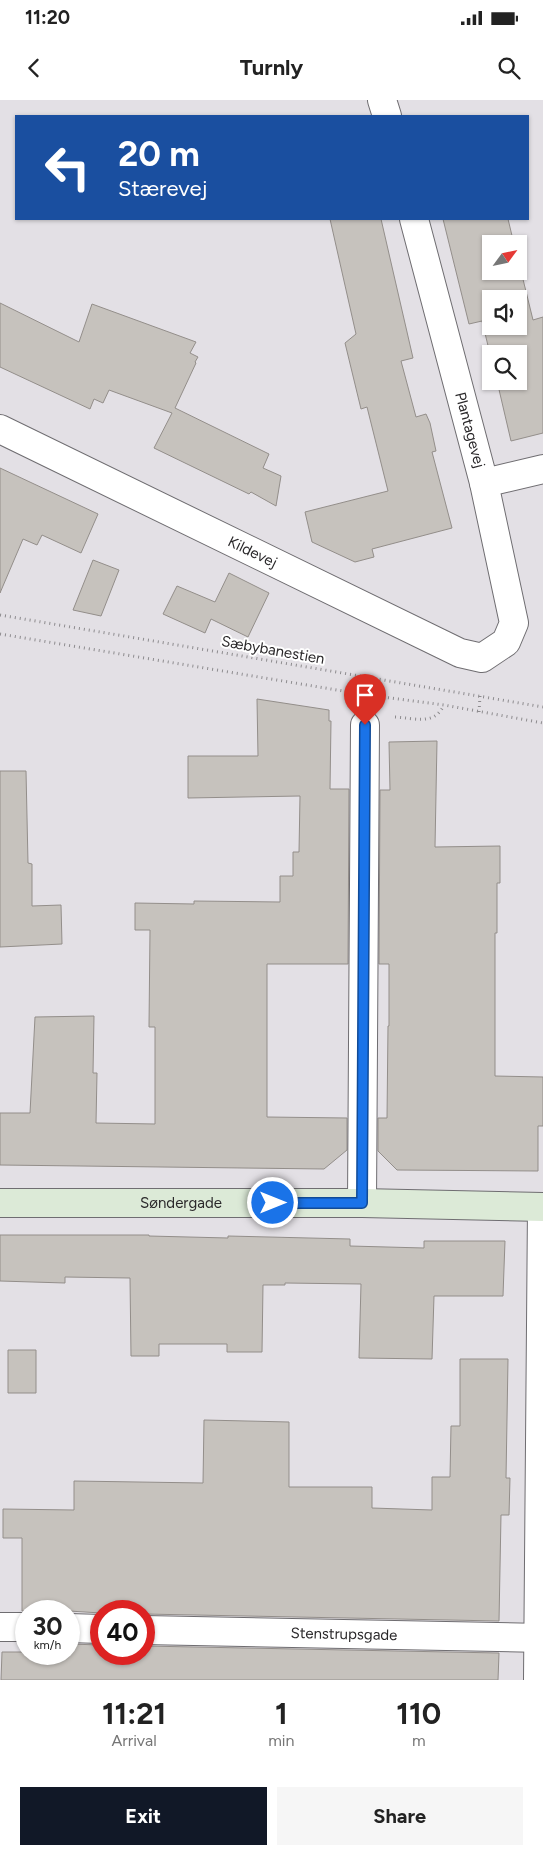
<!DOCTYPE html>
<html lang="en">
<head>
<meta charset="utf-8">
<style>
	:root { --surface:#fff; --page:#f6f6f6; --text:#222; --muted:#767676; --accent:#111827 }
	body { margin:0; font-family:Figtree,sans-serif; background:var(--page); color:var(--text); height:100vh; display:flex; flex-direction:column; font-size:19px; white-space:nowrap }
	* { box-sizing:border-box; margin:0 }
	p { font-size:16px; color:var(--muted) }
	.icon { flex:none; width:28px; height:28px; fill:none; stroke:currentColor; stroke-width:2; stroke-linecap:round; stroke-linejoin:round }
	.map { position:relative; height:1580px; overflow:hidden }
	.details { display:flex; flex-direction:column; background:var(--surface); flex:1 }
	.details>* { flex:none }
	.guide { position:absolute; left:15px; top:15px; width:514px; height:105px; border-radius:0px; box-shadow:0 1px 4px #0004; background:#1a4fa0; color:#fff; overflow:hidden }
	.needle { width:32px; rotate:57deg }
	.fabs { position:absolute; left:482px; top:135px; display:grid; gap:10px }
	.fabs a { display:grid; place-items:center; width:45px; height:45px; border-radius:0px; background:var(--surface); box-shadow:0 1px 4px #0004; font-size:25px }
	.speed { position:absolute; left:15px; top:1500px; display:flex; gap:10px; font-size:25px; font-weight:700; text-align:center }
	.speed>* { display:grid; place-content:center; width:65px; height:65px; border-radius:50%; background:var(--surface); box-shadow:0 1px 4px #0004; line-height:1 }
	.speed small { font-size:12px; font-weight:400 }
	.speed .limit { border:8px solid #d22; background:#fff; color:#111 }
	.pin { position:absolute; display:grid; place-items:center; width:42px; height:42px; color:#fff; margin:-51px -21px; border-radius:50% 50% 50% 0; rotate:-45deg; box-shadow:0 0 5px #0007 }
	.pin .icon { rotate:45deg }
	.me { position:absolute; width:55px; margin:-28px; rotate:90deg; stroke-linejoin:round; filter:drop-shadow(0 0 4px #0008) }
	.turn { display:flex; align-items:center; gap:18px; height:105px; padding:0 20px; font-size:22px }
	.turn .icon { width:65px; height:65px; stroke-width:2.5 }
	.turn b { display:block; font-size:35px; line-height:42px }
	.eta { display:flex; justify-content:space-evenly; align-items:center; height:85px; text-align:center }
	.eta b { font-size:30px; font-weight:700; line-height:35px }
	.primary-button { display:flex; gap:10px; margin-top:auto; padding:10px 20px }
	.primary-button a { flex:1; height:58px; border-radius:0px; background:var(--accent); color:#fff; font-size:20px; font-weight:700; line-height:58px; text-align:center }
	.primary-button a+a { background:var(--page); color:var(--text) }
	.status { display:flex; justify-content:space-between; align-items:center; height:35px; padding:0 25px; background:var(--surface); direction:ltr }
	.status svg { height:14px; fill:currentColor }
	header { display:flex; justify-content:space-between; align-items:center; height:65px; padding:0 20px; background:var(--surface); font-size:22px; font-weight:700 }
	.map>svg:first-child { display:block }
	.building { fill:#c6c2bd; stroke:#938e8a; fill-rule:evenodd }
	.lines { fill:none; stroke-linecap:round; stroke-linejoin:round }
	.street-casing { stroke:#6f6d71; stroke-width:30 }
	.secondary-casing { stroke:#6f6d71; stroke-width:30 }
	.path { stroke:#8d8b8e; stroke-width:3; stroke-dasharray:1 4; stroke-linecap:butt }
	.street { stroke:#fff; stroke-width:28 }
	.secondary { stroke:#dcead7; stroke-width:28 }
	.route-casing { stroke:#114b97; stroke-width:12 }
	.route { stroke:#1a73e8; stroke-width:9 }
	.labels { text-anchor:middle; stroke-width:4; stroke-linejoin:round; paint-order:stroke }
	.street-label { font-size:15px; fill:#2a282a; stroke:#fff }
</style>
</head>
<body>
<div class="status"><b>11:20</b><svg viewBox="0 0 49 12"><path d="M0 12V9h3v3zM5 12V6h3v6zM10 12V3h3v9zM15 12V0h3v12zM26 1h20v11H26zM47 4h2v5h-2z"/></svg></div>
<header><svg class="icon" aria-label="back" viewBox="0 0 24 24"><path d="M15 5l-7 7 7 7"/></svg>Turnly<svg class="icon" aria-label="search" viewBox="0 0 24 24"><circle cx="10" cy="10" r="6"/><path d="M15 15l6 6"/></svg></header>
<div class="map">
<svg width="543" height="1580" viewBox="0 0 543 1580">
	<rect width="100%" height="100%" fill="#e3e0e5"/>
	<!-- building -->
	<path class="building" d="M 330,119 L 381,119 L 413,258 L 401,261 L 416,317 L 426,314 L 430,323 L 436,351 L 432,352 L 452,428 L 372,449 L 374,457 L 355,462 L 312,442 L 305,412 L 388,391 L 367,307 L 361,309 L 345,243 L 356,234 Z
		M 443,119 L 508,119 L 514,144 L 491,144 L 491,171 L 519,171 L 519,163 L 533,220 L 543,217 L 543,333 L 511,341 L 497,281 L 519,281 L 519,254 L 491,254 L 491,258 L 482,221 L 469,224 ZM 491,199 L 519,199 L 519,226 L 491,226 Z
		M 0,203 L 79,242 L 92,204 L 196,242 L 190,253 L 198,257 L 195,262 L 196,263 L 175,308 L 269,354 L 263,368 L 281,376 L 276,406 L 251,392 L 249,394 L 154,348 L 172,313 L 109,290 L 103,303 L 94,299 L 90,309 L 0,267 Z
		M 0,368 L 98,414 L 81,453 L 42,435 L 37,445 L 23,439 L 0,493 Z
		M 93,460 L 119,470 L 101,516 L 73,510 Z
		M 229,473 L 269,493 L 248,537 L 211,519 L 205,533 L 163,514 L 177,486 L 215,502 Z
		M 257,599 L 329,610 L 329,621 L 331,621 L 330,689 L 349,689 L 348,864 L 267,864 L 267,1017 L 347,1018 L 347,1050 L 324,1069 L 0,1065 L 0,1013 L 30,1013 L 35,917 L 94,916 L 93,973 L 97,973 L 96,1023 L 155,1024 L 155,927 L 149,927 L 150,830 L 135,830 L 135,803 L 194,804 L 194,801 L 280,802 L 280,776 L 293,776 L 293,752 L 299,752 L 300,696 L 188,698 L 188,656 L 258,656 Z
		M 437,641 L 435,747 L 500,746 L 500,783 L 497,783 L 497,833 L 495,833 L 495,976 L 543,977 L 543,1026 L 538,1026 L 538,1071 L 397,1070 L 378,1051 L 378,1018 L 387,1018 L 388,926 L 389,926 L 389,864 L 379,864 L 380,690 L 390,690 L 389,642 Z
		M 0,671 L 26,671 L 28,763 L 32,764 L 32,806 L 61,805 L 62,844 L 0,847 Z
		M 0,1135 L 149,1135 L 149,1136 L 228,1138 L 228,1136 L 350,1139 L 350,1146 L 424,1148 L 424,1141 L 505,1141 L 503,1196 L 434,1196 L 432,1259 L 359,1258 L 361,1184 L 285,1183 L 285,1185 L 263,1185 L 262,1252 L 227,1252 L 227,1244 L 159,1244 L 159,1256 L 131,1256 L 130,1178 L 65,1177 L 65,1183 L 0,1181 Z
		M 8,1250 L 36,1250 L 36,1293 L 8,1293 Z
		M 460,1259 L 508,1259 L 506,1378 L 510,1378 L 509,1415 L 501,1415 L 499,1521 L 144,1514 L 144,1511 L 101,1511 L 101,1513 L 69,1511 L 22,1511 L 22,1438 L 3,1438 L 3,1409 L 74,1410 L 74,1381 L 203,1383 L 204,1320 L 289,1322 L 289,1387 L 372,1387 L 372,1408 L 432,1410 L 432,1377 L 450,1377 L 451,1326 L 460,1326 Z
		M 22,1543 L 26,1543 L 26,1554 L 69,1554 L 69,1544 L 101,1545 L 101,1554 L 144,1554 L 144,1546 L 499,1553 L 498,1580 L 1,1580 L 2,1552 L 22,1552 Z"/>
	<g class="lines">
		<!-- street casing -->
		<g class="street-casing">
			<g id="street">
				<path d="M 382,0 L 387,16"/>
				<path id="s1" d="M 0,329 L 460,553 L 482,558 L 506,542 L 514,523 L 484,383 L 414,119"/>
				<path d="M 484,383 L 543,369"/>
				<path d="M 362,1103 L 365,625"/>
				<path d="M 0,1527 L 26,1527"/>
				<path d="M 69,1528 L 101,1529"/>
				<path id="s2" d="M 144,1530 L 543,1538"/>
				<path d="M 538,1580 L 542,1107"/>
			</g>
		</g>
		<!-- secondary casing -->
		<g class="secondary-casing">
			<g id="secondary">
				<path id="s3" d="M 0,1103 L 362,1103 L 543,1107"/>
			</g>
		</g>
		<!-- path -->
		<path class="path" d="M 0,515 L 543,607
			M 0,534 L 355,593
			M 383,597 L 444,605 L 543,623
			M 479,612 L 480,596
			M 395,617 C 415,618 434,626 444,605"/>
		<!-- street -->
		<use href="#street" class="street"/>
		<!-- secondary -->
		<use href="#secondary" class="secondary"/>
	</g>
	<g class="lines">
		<!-- route casing -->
		<g class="route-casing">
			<path id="route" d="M 273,1103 L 362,1103 L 365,625"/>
		</g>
		<!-- route -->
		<use href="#route" class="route"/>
	</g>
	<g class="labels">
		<!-- street labels -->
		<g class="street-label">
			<text transform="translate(470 330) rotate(75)" y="5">Plantagevej</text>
			<text dy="5" stroke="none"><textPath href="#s1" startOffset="281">Kildevej</textPath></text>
			<text transform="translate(273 550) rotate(10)" y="5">Sæbybanestien</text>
			<text dy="5" stroke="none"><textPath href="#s3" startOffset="181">Søndergade</textPath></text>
			<text dy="5" stroke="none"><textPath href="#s2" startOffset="200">Stenstrupsgade</textPath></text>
		</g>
	</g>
</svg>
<div class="fabs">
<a><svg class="needle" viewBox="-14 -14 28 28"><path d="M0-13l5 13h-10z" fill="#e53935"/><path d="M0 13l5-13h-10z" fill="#767676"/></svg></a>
<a><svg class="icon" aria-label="sound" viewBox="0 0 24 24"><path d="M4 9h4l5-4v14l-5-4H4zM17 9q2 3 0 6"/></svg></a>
<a><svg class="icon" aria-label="search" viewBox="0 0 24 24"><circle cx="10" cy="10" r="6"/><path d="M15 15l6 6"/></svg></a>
</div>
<div class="speed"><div>30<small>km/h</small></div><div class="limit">40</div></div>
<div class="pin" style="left:365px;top:625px;background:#d93025"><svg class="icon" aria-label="arrive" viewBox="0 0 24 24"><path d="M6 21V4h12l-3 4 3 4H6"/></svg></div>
<svg class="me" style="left:273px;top:1103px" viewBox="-20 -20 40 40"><circle r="17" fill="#1a73e8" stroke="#fff" stroke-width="3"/><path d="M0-11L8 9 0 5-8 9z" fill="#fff"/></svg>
<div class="guide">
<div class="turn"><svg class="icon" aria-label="left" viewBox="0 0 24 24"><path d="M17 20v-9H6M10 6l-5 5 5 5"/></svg><div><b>20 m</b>Stærevej</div></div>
</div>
</div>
<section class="details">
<div class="eta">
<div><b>11:21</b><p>Arrival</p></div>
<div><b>1</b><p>min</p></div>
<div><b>110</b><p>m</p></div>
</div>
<div class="primary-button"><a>Exit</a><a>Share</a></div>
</section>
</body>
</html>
